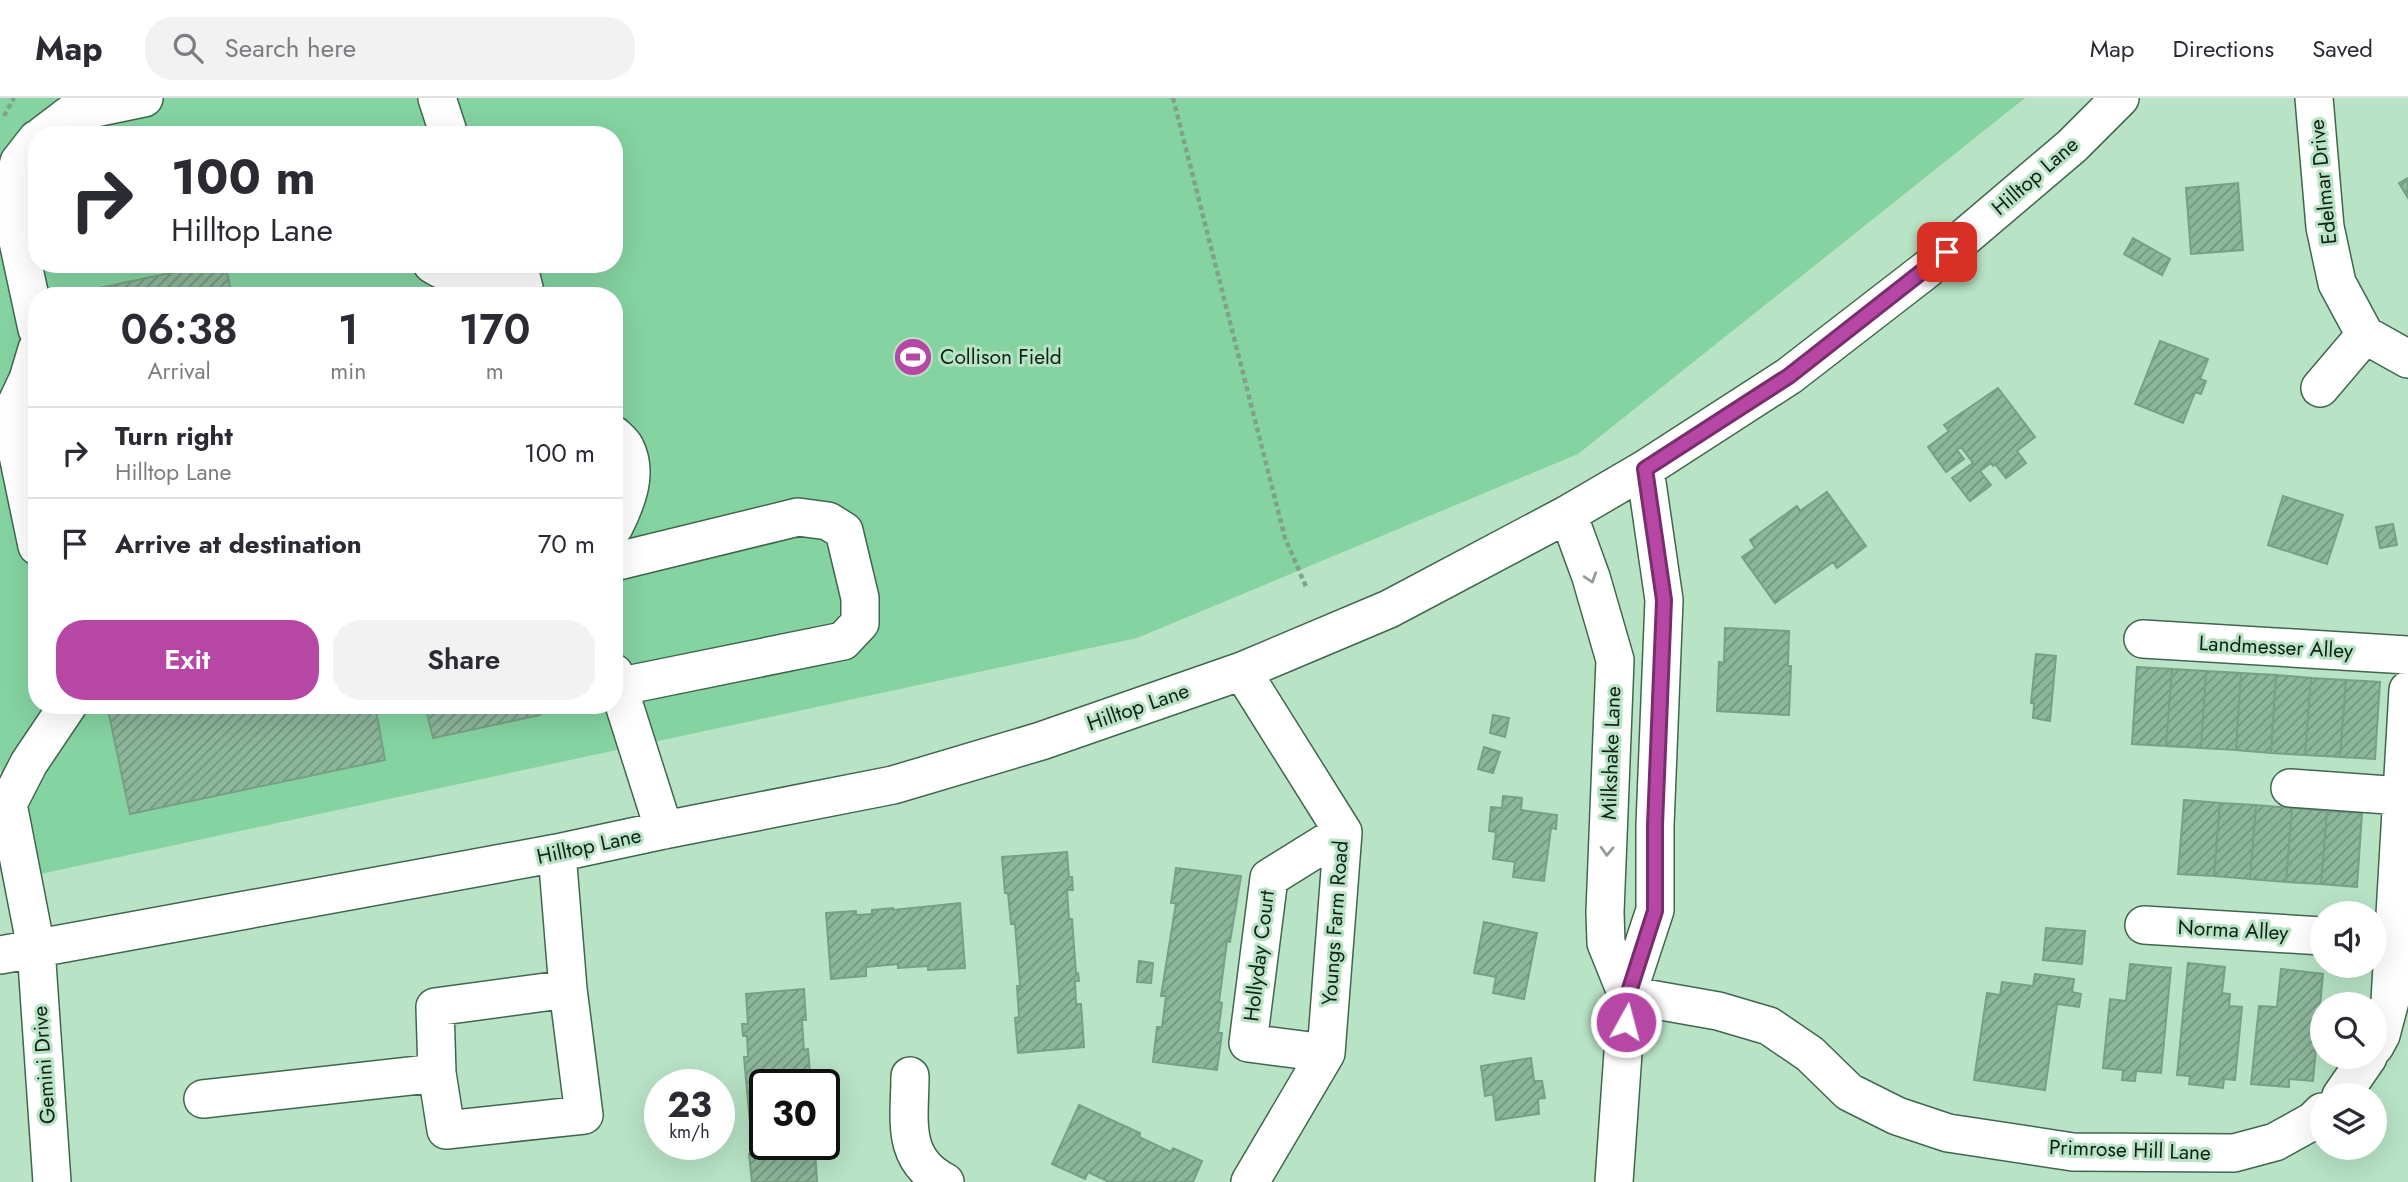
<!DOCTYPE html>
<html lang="en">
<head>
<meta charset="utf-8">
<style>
	:root { --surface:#fff; --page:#f2f2f3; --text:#2b2b33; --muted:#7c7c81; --line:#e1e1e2; --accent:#b747a4 }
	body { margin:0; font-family:Jost,sans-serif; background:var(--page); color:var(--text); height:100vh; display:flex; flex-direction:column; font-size:26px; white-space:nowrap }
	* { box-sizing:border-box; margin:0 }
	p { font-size:23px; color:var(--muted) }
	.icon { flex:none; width:38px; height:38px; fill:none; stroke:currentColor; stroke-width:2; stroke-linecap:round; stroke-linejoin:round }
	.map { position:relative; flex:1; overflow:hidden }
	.side { position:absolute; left:28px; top:189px; width:595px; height:427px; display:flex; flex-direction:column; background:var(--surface); border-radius:28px; box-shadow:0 7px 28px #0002 }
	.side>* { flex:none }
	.banner { position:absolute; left:28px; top:28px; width:595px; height:147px; border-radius:28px; box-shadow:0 7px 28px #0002; background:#fff; color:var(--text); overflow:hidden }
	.buttons { position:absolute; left:2310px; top:803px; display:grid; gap:14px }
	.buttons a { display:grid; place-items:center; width:77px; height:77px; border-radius:50%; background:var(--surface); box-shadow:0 7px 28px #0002; font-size:35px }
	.speed { position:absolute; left:644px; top:971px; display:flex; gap:14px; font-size:35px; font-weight:700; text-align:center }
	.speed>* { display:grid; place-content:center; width:91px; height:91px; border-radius:50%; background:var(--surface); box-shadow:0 7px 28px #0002; line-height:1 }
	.speed small { font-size:18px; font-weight:400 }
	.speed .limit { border:4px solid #111; border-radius:10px; background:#fff; color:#111 }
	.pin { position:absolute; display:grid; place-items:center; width:60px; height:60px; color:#fff; margin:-30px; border-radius:14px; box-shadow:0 4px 10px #0006 }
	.me { position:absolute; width:77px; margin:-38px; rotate:7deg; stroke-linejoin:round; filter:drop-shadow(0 0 5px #0008) }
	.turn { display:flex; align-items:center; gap:24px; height:147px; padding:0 28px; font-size:32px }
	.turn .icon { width:91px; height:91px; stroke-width:2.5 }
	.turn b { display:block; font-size:49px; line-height:60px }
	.eta { display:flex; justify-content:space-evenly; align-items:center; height:119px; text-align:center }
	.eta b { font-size:42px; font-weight:600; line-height:49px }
	.primary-button { display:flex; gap:14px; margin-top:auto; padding:14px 28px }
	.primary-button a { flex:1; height:80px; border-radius:28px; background:var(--accent); color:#fff; font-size:28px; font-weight:600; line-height:80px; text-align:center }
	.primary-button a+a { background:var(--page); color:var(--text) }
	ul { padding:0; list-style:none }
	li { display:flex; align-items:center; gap:21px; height:91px; padding:0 28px; border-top:2px solid var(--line) }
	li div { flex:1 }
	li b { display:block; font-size:26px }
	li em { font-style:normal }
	header { display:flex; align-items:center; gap:42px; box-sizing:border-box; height:98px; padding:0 35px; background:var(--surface); border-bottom:2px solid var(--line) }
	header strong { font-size:33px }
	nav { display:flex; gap:38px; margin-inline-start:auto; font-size:24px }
	.search { width:490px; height:63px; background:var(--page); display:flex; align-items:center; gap:18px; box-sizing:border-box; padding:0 24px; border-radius:28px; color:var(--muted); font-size:26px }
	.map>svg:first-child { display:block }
	.park { fill:#85d3a1; fill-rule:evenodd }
	.building { fill:url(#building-hatch); stroke:#77a085; stroke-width:2 }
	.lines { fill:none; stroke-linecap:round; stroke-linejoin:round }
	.minor-casing { stroke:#40674e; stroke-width:40 }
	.path { stroke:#7fa28a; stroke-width:4.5; stroke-dasharray:5 3.5; stroke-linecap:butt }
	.minor { stroke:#fff; stroke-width:37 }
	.oneway { stroke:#949c97 }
	.route-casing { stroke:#772e6b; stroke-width:18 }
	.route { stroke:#b747a4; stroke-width:12 }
	.labels { text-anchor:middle; stroke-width:6; stroke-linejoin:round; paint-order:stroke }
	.street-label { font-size:21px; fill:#112217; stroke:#b8e3c5 }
	.poi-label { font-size:21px; fill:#112217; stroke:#b8e3c5; text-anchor:start }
</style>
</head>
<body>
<header>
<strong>Map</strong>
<div class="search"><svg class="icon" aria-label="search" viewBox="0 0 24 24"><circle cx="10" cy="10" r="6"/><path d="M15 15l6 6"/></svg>Search here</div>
<nav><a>Map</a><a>Directions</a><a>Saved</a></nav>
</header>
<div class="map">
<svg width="2408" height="1084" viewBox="0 0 2408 1084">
	<defs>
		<pattern id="building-hatch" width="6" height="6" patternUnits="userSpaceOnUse" patternTransform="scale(1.75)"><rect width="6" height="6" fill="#8db79b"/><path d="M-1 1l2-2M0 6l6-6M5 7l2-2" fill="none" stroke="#72947d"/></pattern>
	</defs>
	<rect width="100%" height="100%" fill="#b8e3c5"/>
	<!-- park -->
	<path class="park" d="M 0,0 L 2025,0 L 1578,356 L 1137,540 L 17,781 L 0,668 ZM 37,37 L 614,37 L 614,166 L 37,166 ZM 37,198 L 614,198 L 614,607 L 37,607 Z"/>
	<!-- building -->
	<path class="building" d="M 2408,80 L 2408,100 L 2399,85 Z
		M 2238,85 L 2243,152 L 2191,156 L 2186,90 Z
		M 2133,140 L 2170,161 L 2162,177 L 2124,156 Z
		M 213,166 L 225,166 L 232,198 L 72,198 L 71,196 Z
		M 2160,243 L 2208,261 L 2200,281 L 2206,283 L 2201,296 L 2195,294 L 2183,325 L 2135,306 Z
		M 1998,290 L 2035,339 L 2017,353 L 2026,365 L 2006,380 L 1995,366 L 1993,368 L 1991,365 L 1980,373 L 1991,387 L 1970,403 L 1952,380 L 1973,365 L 1961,349 L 1957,352 L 1964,361 L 1946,374 L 1928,349 L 1949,333 L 1944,327 Z
		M 1827,394 L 1866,448 L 1837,470 L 1833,464 L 1775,505 L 1742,459 L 1755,450 L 1750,442 L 1797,408 L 1800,413 Z
		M 2283,398 L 2343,417 L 2327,466 L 2268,447 Z
		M 2393,426 L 2397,447 L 2380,450 L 2376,429 Z
		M 1725,530 L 1789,533 L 1788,568 L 1791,568 L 1789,617 L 1717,613 L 1719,564 L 1724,565 Z
		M 2036,556 L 2056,558 L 2050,623 L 2033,620 L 2034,605 L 2031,605 Z
		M 2137,569 L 2172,571 L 2166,648 L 2132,646 Z
		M 2172,571 L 2206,573 L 2201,650 L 2166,648 Z
		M 2206,573 L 2241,575 L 2236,652 L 2201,650 Z
		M 2241,575 L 2276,577 L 2271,655 L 2236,652 Z
		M 2276,577 L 2311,580 L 2305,657 L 2271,655 Z
		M 2311,580 L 2346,582 L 2340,659 L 2305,657 Z
		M 2346,582 L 2380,584 L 2375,661 L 2340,659 Z
		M 107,607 L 375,607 L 385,662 L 130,716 Z
		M 425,607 L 537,607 L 540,617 L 433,640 Z
		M 1493,617 L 1509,620 L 1505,639 L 1490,635 Z
		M 1484,649 L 1500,654 L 1493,675 L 1478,671 Z
		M 1503,698 L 1522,700 L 1521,712 L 1557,717 L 1556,731 L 1551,730 L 1544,783 L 1513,779 L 1515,764 L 1493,761 L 1496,734 L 1489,733 L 1491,709 L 1502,710 Z
		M 2184,702 L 2220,705 L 2214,778 L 2178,776 Z
		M 2220,705 L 2256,707 L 2250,781 L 2214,778 Z
		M 2256,707 L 2292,710 L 2286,784 L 2250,781 Z
		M 2292,710 L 2327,713 L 2321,786 L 2286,784 Z
		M 2327,713 L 2362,715 L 2357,789 L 2321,786 Z
		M 1067,754 L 1069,779 L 1072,779 L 1073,792 L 1067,792 L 1069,821 L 1072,821 L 1076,876 L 1078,875 L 1079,883 L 1075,883 L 1076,906 L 1081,906 L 1084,949 L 1018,955 L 1015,920 L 1019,919 L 1017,888 L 1020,888 L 1015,826 L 1011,826 L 1008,795 L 1005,795 L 1002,759 Z
		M 1176,770 L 1241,778 L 1230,844 L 1227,843 L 1219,904 L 1222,905 L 1218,935 L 1222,935 L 1217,972 L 1153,964 L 1157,929 L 1162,929 L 1166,898 L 1161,898 L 1176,805 L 1171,805 Z
		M 960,805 L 965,870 L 928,872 L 928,868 L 898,870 L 898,866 L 866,869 L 866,878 L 831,881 L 826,815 L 856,813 L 856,817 L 872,816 L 872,812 L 893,810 L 893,812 Z
		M 1484,824 L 1537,835 L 1524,901 L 1493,895 L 1496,879 L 1474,875 Z
		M 2046,830 L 2085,833 L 2082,866 L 2043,862 Z
		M 1139,863 L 1153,865 L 1151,885 L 1137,884 Z
		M 2188,865 L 2225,869 L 2222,895 L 2230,896 L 2229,908 L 2242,909 L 2235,982 L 2224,981 L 2223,990 L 2189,986 L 2190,978 L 2177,977 Z
		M 2130,866 L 2171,870 L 2161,975 L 2136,973 L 2135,983 L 2122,982 L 2123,972 L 2103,970 L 2110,901 L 2126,903 Z
		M 2281,871 L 2323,876 L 2313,983 L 2289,981 L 2289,989 L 2251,986 L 2259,908 L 2277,909 Z
		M 2035,876 L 2074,881 L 2072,894 L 2081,896 L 2079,909 L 2057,906 L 2045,992 L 1974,982 L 1987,895 L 2000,897 L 2002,884 L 2033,888 Z
		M 804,891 L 806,922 L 802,922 L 803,938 L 804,952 L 808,951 L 811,987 L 765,987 L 765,1046 L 810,1046 L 811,1052 L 815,1052 L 817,1084 L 752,1084 L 749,1056 L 755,1056 L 752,1025 L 750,1025 L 744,959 L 748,959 L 747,938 L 743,938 L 742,926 L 748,926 L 746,896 Z
		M 1531,960 L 1534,983 L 1542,983 L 1545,1000 L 1538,1001 L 1539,1016 L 1496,1022 L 1493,996 L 1485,998 L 1481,968 Z
		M 1079,1007 L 1140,1035 L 1139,1039 L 1171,1054 L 1173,1050 L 1202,1063 L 1193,1084 L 1109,1084 L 1088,1074 L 1085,1081 L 1052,1066 Z"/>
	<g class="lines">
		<!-- minor casing -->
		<g class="minor-casing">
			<path id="minor" d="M 437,0 L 449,37
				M 2314,0 L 2325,129 L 2337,185 L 2365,237 L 2408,261
				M 43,37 L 72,15 L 144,0
				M 37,41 L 19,64 L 9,102 L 37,231
				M 432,166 C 456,182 485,181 508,166
				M 518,166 L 526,198
				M 37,251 L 28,281 L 10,319 L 37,448
				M 2320,290 L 2365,237
				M 614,337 C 617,340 623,345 625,349 C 639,375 626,405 614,429
				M 1568,416 L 1591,479 L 1615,562 L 1605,814 L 1606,845 L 1627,897
				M 614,464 L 798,419 L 828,423 L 844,433 L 860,500 L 860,525 L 843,543 L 617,589
				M 2143,541 L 2408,557
				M 1242,573 L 1343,734 L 1326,955 L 1250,1084
				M 614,575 L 664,732
				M 2290,690 L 2402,698
				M 2144,827 L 2322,838
				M 0,857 L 557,755 L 664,732 L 893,687 L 1041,643 L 1242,573 L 1389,511 L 1568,416 L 1645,371 L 1789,278 L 1926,172 L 2072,48 L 2120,0
				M 1627,897 L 1718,913 L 1769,928 L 1810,956 L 1849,994 L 1897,1018 L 1948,1035 L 2073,1054 L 2234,1055 L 2275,1044 L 2313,1023 L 2322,1014
				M 2375,948 L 2381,937 L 2390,903 L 2408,592
				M 1326,955 L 1248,945 L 1269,780 L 1343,734
				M 437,975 L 446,1032 L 584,1017 L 568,891
				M 910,978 C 910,1021 900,1061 945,1084
				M 2341,998 L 2368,959
				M 203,1001 L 437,975 L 435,909 L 568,891 L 557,755
				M 52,1084 L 36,850 L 8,706 L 29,665 L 68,607
				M 1614,1084 L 1627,897 L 1655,812 L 1655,727 L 1664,502 L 1645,371"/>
		</g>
		<!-- path -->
		<path class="path" d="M 1173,0 L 1285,440 L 1307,491
			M 4,18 L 14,0"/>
		<!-- minor -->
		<use href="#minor" class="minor"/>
	</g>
	<!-- one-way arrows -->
	<defs><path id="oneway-chevron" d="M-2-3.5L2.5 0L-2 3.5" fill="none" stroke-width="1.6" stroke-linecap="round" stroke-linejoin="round" transform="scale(1.75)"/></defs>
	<g class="oneway">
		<use href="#oneway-chevron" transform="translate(1591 480) rotate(72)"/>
		<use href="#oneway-chevron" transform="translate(1607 753) rotate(92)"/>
	</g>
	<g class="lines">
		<!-- route casing -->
		<g class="route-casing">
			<path id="route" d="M 1626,924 L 1628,897 L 1655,813 L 1655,727 L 1664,502 L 1645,371 L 1789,278 L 1947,154"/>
		</g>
		<!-- route -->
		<use href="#route" class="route"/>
	</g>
	<!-- icons -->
	<defs>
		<g id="stadium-disc" transform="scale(2.0125)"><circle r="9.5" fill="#b747a4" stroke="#b8e3c5"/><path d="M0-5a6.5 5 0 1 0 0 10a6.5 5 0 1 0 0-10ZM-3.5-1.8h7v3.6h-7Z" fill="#fff"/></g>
	</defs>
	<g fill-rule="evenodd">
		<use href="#stadium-disc" x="913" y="259"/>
	</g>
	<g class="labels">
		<!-- street labels -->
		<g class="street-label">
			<text transform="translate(2035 78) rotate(-41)" y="7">Hilltop Lane</text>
			<text transform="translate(2323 84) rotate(-96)" y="7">Edelmar Drive</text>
			<text transform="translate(2276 549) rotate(3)" y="7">Landmesser Alley</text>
			<text transform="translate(1138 609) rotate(-19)" y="7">Hilltop Lane</text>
			<text transform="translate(1611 655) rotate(-88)" y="7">Milkshake Lane</text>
			<text transform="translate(589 748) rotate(-12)" y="7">Hilltop Lane</text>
			<text transform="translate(1335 825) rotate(-86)" y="7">Youngs Farm Road</text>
			<text transform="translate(2233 832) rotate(3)" y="7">Norma Alley</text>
			<text transform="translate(1259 858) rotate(-83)" y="7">Hollyday Court</text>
			<text transform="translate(44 967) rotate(-94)" y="7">Gemini Drive</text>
			<text transform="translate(2130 1052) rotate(2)" y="7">Primrose Hill Lane</text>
		</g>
		<!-- poi labels -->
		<g class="poi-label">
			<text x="940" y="266">Collison Field</text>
		</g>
	</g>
</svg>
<div class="buttons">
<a><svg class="icon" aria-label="sound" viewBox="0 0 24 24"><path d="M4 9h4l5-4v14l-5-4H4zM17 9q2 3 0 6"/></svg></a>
<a><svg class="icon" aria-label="search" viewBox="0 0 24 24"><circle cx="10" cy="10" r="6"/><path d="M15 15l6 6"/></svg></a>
<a><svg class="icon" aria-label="layers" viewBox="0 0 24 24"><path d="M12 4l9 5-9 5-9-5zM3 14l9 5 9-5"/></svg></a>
</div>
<div class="speed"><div>23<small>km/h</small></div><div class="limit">30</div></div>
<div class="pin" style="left:1947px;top:154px;background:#d93025"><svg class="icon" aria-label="arrive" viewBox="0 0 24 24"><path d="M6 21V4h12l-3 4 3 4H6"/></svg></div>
<svg class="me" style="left:1626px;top:924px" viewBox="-20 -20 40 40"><circle r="17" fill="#b747a4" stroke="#fff" stroke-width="3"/><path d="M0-11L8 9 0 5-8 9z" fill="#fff"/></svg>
<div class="banner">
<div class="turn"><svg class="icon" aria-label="right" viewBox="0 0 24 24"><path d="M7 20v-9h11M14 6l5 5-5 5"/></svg><div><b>100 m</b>Hilltop Lane</div></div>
</div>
<section class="side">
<div class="eta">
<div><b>06:38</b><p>Arrival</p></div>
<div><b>1</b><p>min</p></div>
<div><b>170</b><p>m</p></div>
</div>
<ul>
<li><svg class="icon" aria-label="right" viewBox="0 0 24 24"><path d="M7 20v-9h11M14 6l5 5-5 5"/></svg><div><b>Turn right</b><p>Hilltop Lane</p></div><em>100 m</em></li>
<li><svg class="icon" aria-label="arrive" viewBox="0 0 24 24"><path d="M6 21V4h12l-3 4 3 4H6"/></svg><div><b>Arrive at destination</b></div><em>70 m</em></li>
</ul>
<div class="primary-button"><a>Exit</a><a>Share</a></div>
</section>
</div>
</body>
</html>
